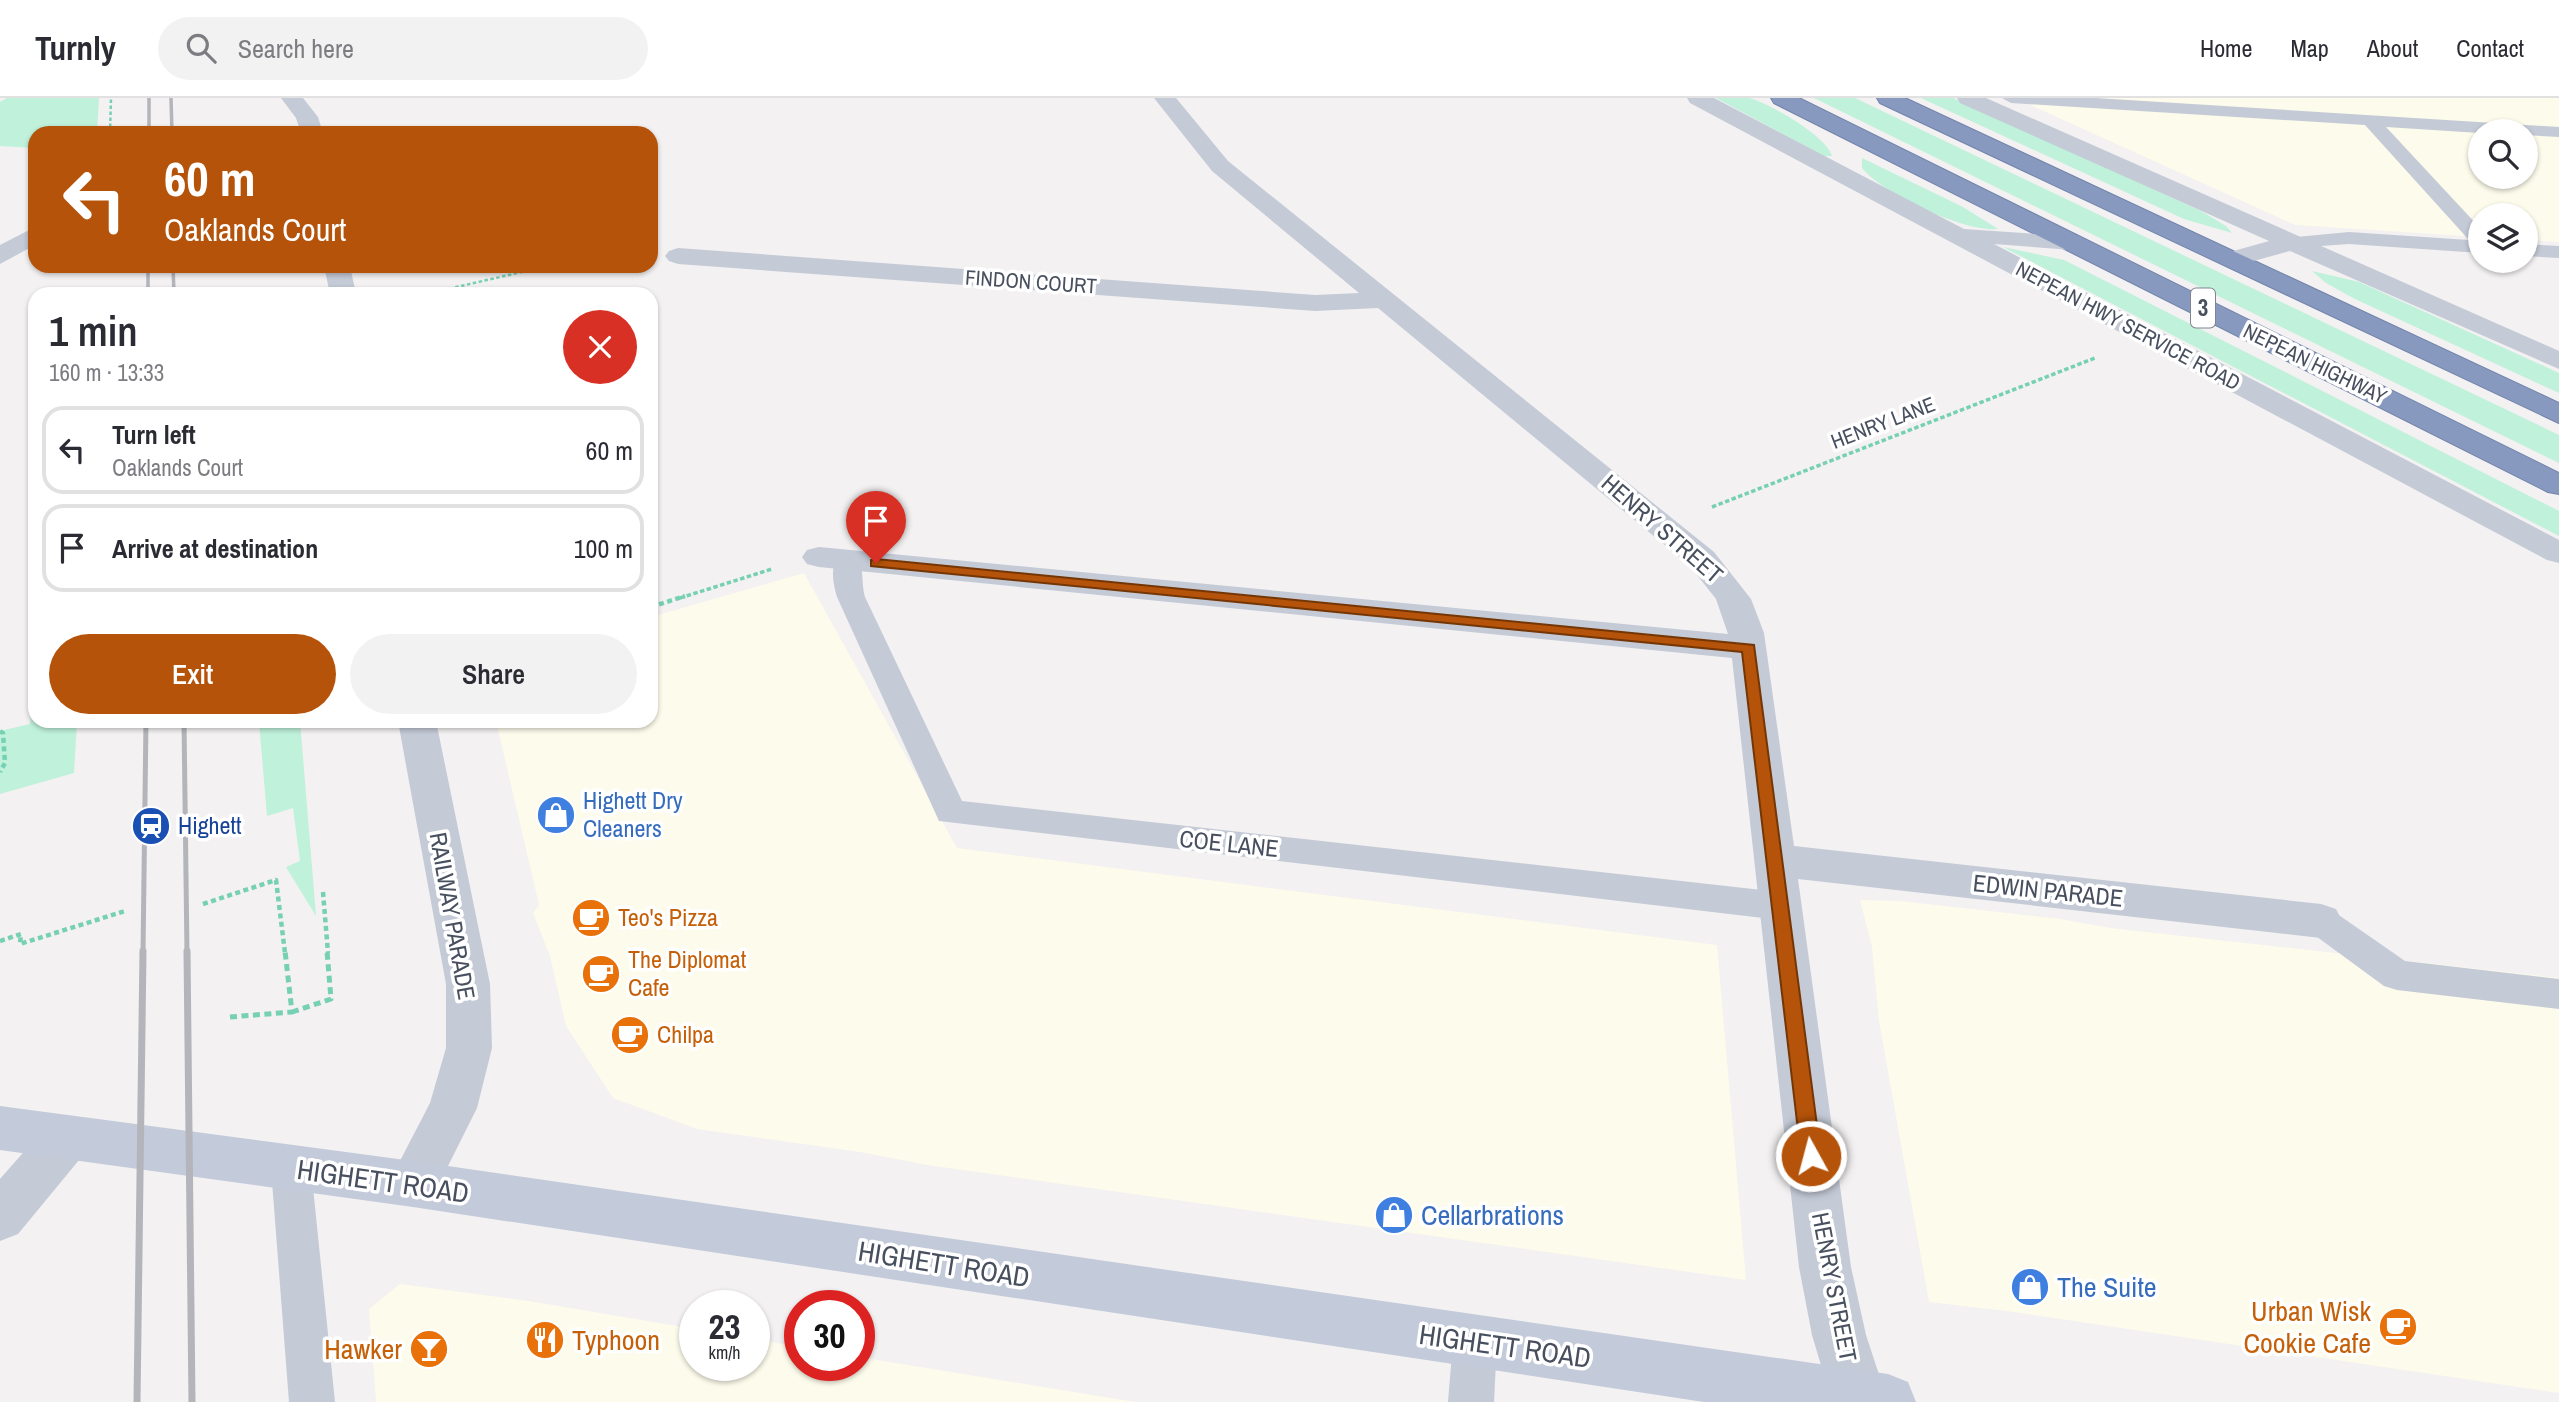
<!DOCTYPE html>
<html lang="en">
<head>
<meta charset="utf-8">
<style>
	:root { --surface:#fff; --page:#f2f2f3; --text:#2b2b33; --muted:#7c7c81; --line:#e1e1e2; --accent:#b45309 }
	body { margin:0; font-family:"Archivo Narrow",sans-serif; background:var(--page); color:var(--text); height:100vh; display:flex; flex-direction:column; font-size:26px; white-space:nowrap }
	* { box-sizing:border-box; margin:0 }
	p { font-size:23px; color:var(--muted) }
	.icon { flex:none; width:38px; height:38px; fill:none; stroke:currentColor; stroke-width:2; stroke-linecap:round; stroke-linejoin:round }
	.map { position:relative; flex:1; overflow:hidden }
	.details { position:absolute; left:28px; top:189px; width:630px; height:441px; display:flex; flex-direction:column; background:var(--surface); border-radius:21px; box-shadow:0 2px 5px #0004 }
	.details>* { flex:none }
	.hud { position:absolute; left:28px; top:28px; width:630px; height:147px; border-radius:21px; box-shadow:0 2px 5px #0004; background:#b45309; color:#fff; overflow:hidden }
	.controls { position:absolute; left:2468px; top:21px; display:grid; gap:14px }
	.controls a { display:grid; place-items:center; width:70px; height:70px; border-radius:50%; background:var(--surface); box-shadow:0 2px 5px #0004; font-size:35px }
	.speed { position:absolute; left:679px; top:1192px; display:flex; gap:14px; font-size:35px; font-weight:700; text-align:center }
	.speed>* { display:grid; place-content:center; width:91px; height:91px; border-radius:50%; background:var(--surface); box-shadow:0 2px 5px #0004; line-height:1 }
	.speed small { font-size:18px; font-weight:400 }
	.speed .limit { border:10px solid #d22; background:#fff; color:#111 }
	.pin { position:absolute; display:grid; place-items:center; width:60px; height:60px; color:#fff; margin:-72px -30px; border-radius:50% 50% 50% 0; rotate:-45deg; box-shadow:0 0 7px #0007 }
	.pin .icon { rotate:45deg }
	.me { position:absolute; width:77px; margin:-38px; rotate:353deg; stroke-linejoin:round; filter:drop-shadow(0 0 5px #0008) }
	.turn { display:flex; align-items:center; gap:24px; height:147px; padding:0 21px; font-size:32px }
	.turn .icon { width:91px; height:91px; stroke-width:2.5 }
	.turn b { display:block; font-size:49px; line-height:60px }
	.round { display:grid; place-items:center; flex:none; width:74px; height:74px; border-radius:37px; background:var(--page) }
	.headline { display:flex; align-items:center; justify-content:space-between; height:119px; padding:0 21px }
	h1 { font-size:42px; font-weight:600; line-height:52px }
	.cta { display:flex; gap:14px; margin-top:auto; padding:14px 21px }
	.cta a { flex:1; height:80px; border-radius:42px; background:var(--accent); color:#fff; font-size:28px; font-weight:600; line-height:80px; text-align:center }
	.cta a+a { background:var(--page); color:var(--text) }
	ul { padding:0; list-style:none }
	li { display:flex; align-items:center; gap:21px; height:88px; margin:0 14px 10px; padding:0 7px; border:4px solid var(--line); border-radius:21px }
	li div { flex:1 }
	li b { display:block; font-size:26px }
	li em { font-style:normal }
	header { display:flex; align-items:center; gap:42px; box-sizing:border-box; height:98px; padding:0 35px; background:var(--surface); border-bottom:2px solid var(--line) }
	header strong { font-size:33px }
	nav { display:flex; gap:38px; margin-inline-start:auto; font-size:24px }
	.search { width:490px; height:63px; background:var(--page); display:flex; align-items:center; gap:18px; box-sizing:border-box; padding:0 24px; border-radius:38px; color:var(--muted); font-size:26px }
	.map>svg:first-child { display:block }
	.commercial { fill:#fdfbeb; fill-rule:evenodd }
	.green { fill:#bff1db }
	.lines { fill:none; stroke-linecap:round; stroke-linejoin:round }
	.highway-casing { stroke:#7384ac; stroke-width:2 }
	.path-far3 { stroke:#76d0b3; stroke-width:2.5; stroke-dasharray:3.5 2.5; stroke-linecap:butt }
	.path-far2 { stroke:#76d0b3; stroke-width:3.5; stroke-dasharray:4.5 2.5; stroke-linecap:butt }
	.path-far1 { stroke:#76d0b3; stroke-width:4.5; stroke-dasharray:5 3.5; stroke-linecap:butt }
	.path { stroke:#76d0b3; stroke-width:5; stroke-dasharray:7 4.5; stroke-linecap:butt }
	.lane { fill:#c4cad6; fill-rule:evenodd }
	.street { fill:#c4cad6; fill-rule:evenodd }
	.secondary { fill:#c3cada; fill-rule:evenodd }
	.highway { fill:#8899c0; fill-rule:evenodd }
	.rail-far2 { stroke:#b3b5bb; stroke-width:3.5 }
	.rail-far1 { stroke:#b3b5bb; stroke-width:5 }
	.rail { stroke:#b3b5bb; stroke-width:7 }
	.route { fill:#b45309; stroke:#753606; stroke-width:2 }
	.labels { text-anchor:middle; stroke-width:7; stroke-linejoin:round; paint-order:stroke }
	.far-street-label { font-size:21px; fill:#48505f; stroke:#fff }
	.shield { fill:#fff; stroke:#7f848f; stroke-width:2 }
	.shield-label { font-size:23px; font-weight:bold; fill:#48505f }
	.street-label { font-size:24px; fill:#48505f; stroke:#fff }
	.shop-label { font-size:24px; fill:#366cbe; stroke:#fff; text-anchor:start }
	.transit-label { font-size:24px; fill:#164399; stroke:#fff; text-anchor:start }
	.food-label { font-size:24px; fill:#c56008; stroke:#fff; text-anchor:start }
	.near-street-label { font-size:28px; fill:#48505f; stroke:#fff }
	.near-shop-label { font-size:28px; fill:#366cbe; stroke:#fff; text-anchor:start }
	.near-food-label { font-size:28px; fill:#c56008; stroke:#fff; text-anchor:end }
</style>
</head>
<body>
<header>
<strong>Turnly</strong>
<div class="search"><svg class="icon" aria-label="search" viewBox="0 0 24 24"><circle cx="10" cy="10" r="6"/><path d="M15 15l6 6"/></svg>Search here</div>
<nav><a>Home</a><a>Map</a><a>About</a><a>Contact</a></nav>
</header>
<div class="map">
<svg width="2559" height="1304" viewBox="0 0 2559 1304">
	<rect width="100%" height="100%" fill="#f3f1f1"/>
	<!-- commercial -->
	<path class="commercial" d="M 2015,0 L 2559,0 L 2559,144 L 2525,142 L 2525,117 L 2480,117 L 2480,139 L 2295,127 ZM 2480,33 L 2525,33 L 2525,79 L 2480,79 Z
		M 804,475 L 957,750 L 1717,847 L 1746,1182 L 927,1067 L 860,1054 L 697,1031 L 613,1000 L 566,928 L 550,858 L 533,815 L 539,807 L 496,623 L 651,623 L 651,519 Z
		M 1860,802 L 1900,803 L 2061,821 L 2110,830 L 2559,880 L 2559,1295 L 2007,1213 L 1929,1204 L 1879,923 L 1872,849 Z
		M 400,1186 L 529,1203 L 695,1231 L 695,1267 L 754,1267 L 754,1241 L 800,1249 L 800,1267 L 859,1267 L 859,1259 L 1135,1304 L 376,1304 L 369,1211 Z"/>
	<!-- green -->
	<path class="green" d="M 7,0 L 99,0 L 97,35 L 35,35 L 35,50 L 0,48 L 0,4 Z
		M 1716,0 C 1726,0 1739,0 1749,0 C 1769,5 1827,38 1832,58 L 1824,58 Z
		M 1814,0 L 1855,0 L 2559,337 L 2559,365 Z
		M 1921,0 L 1953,0 L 2201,113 L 2226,128 L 2232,135 L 2184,121 Z
		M 1862,60 L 1963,109 L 1998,131 C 1965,135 1882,95 1862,70 Z
		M 2003,149 L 2064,162 L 2559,413 L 2559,438 Z
		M 2312,173 L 2359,184 L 2559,275 L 2559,295 L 2355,201 L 2326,185 Z
		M 35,583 L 35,623 L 77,623 L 74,675 L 0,696 L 0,633 L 30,626 Z
		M 259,623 L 300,623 L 316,818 L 286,769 L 300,763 L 293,710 L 267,718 Z"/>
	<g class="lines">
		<!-- highway casing -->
		<g class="highway-casing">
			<path id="highway" d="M 1771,0 L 1799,0 L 2559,375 L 2559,396 L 2548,394 L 1774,5 Z
				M 1877,0 L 1905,0 L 2559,305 L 2559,325 L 1880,5 Z"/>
		</g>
		<!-- path-far3 -->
		<path class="path-far3" d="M 110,35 L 111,0
			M 426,196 L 548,168"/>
		<!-- path-far2 -->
		<path class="path-far2" d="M 1712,409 L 2095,260
			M 680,500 L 772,471"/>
		<!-- path-far1 -->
		<path class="path-far1" d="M 651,509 L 685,498
			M 0,633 L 3,635 L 5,665 L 0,674
			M 323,794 L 328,855
			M 203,806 L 276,782 L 285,855
			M 0,843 L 21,836 L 20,846 L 125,813"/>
		<!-- path -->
		<path class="path" d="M 292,914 L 331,901 L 327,853
			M 230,919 L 292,914 L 285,853"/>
		<!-- lane -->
		<path class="lane" d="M 2002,0 L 2096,0 L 2559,29 L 2559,39 L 2525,37 L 2525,33 L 2480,35 L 2386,29 L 2480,130 L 2480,155 L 2349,146 L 2293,150 L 2283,144 L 2286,140 L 2349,134 L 2469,142 L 2365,27 L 2011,5 Z
			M 2525,146 L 2559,148 L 2559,160 L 2525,158 Z
			M 848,454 L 858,457 C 864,466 861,486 865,499 L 962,703 L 1781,794 L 1793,798 L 1798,808 L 1793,818 L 1781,822 L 939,723 L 837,499 C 833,485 830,470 838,457 Z
			M 2321,809 L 2333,813 L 2405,863 L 2559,881 L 2559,911 L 2397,892 L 2384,888 L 2309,833 L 2303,823 L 2309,813 Z
			M 291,1051 L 305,1057 L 311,1070 L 335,1304 L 289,1304 L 271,1070 L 277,1057 Z
			M 1475,1221 L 1491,1227 L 1497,1243 L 1494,1304 L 1448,1304 L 1453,1243 L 1459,1227 Z"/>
		<!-- street -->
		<path class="street" d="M 281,0 L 303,0 L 318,19 L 323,35 L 301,35 L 296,20 Z
			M 1154,0 L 1176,0 L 1228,63 L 1714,454 L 1751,501 L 1764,535 L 1794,748 L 2321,806 L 2336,811 L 2342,823 L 2336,835 L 2321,840 L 1798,781 L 1851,1169 L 1866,1237 L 1888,1304 L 1832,1304 L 1812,1237 L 1799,1169 L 1732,560 L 819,469 L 807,466 L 802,459 L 807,452 L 819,449 L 1728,536 L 1716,501 L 1690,468 L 1378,210 L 1315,213 L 678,166 L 669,163 L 665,158 L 669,153 L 678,150 L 1315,197 L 1359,195 L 1212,73 Z
			M 1687,0 L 1714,0 L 1964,131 L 2081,139 L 2085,144 L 2081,149 L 2072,152 L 1994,146 L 2559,442 L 2559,465 L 2547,462 L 1690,5 Z
			M 1957,0 L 1986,0 L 2559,253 L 2559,271 L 2290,153 L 2232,169 L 2223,166 L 2219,161 L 2223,156 L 2269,143 L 1960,5 Z
			M 35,129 L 35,147 L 0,166 L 0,147 Z
			M 324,168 L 350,168 L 356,196 L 330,196 Z
			M 398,623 L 436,623 L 490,886 L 492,950 L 477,1010 L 431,1102 L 413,1109 L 395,1102 L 388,1086 L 430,1005 L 446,950 L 446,886 Z
			M 67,1018 L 84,1024 L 91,1040 L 84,1056 L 18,1136 L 0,1143 L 0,1081 L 50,1024 Z"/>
		<!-- secondary -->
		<path class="secondary" d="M 0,1008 L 413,1063 L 1888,1276 L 1908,1284 L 1916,1304 L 1704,1304 L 413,1109 L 0,1052 Z"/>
		<!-- highway -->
		<use href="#highway" class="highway"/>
		<!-- rail-far2 -->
		<path class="rail-far2" d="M 149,0 L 149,35
			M 171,0 L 172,35
			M 148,168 L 148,196
			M 173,168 L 174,196"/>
		<!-- rail-far1 -->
		<path class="rail-far1" d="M 184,623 L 187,855
			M 143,855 L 146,623"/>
		<!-- rail -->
		<path class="rail" d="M 187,853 L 192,1304
			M 137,1304 L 143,853"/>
	</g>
	<!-- route -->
	<path class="route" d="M 876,461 L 1754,547 L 1821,1058 L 1818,1065 L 1811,1067 L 1804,1065 L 1801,1058 L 1742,554 L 871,468 L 871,462 Z"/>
	<!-- icons -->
	<defs>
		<g id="shop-disc" transform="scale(2.0125)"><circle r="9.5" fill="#3f7fe0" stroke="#fff"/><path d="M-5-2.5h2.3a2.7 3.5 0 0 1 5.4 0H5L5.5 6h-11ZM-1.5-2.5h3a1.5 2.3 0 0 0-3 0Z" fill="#fff"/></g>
		<g id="station-disc" transform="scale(2.0125)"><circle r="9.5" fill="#1a4fb4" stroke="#fff"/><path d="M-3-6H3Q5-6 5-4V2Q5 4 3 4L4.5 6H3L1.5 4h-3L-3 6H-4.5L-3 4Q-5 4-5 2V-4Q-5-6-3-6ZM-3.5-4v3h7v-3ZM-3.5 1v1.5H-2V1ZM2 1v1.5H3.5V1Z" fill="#fff"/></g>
		<g id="cafe-disc" transform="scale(2.0125)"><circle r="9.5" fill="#e8710a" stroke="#fff"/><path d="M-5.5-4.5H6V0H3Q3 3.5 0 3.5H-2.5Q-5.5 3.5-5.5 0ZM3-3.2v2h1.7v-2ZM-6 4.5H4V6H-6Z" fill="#fff"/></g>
		<g id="restaurant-disc" transform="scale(2.0125)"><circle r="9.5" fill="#e8710a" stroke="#fff"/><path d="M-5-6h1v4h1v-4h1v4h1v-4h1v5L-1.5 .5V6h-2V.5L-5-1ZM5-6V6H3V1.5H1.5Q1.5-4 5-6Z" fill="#fff"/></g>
		<g id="bar-disc" transform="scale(2.0125)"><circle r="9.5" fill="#e8710a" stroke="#fff"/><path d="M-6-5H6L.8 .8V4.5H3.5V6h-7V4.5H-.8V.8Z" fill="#fff"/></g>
	</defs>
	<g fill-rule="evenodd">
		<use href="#shop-disc" x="556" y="717"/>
		<use href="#station-disc" x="151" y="728"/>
		<use href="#cafe-disc" x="591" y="820"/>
		<use href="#cafe-disc" x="601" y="876"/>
		<use href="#cafe-disc" x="630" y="937"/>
		<use href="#shop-disc" x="1394" y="1117"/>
		<use href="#shop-disc" x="2030" y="1189"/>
		<use href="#cafe-disc" x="2398" y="1229"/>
		<use href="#restaurant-disc" x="545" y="1242"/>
		<use href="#bar-disc" x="429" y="1251"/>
	</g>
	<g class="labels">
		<!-- far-street labels -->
		<g class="far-street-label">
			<text transform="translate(1031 184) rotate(4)" y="7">FINDON COURT</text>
			<text transform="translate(2128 228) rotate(28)" y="7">NEPEAN HWY SERVICE ROAD</text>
			<text transform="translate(2315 266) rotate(26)" y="7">NEPEAN HIGHWAY</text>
			<text transform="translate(1883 325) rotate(-21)" y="7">HENRY LANE</text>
		</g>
		<!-- shield labels -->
		<rect class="shield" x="2191" y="190.5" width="24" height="39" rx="5"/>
		<g class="shield-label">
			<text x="2203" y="218">3</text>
		</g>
		<!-- street labels -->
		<g class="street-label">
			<text transform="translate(1662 431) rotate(41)" y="8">HENRY STREET</text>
			<text transform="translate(1229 746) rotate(6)" y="8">COE LANE</text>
			<text transform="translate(2048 793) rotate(6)" y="8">EDWIN PARADE</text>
			<text transform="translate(452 818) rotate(80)" y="8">RAILWAY PARADE</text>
			<text transform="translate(1834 1189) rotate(79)" y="8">HENRY STREET</text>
		</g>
		<!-- shop labels -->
		<g class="shop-label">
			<text x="583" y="711">Highett Dry<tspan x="583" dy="28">Cleaners</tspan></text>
		</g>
		<!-- transit labels -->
		<g class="transit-label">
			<text x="178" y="736">Highett</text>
		</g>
		<!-- food labels -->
		<g class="food-label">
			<text x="618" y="828">Teo's Pizza</text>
			<text x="628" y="870">The Diplomat<tspan x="628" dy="28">Cafe</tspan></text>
			<text x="657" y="945">Chilpa</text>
		</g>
		<!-- near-street labels -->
		<g class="near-street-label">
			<text transform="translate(383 1083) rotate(8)" y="10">HIGHETT ROAD</text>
			<text transform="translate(944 1166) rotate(9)" y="10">HIGHETT ROAD</text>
			<text transform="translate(1505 1248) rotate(8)" y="10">HIGHETT ROAD</text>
		</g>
		<!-- near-shop labels -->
		<g class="near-shop-label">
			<text x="1421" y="1127">Cellarbrations</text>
			<text x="2057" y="1199">The Suite</text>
		</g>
		<!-- near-food labels -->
		<g class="near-food-label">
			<text x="2371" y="1223">Urban Wisk<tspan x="2371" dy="32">Cookie Cafe</tspan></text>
			<text x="572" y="1252" text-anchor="start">Typhoon</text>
			<text x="402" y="1261">Hawker</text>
		</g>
	</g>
</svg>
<div class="controls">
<a><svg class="icon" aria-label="search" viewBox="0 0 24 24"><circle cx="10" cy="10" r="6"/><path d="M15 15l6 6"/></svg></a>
<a><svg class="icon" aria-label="layers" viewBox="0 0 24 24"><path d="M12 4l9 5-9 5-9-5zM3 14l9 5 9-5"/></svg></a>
</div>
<div class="speed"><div>23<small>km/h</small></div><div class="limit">30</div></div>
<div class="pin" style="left:876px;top:465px;background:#d93025"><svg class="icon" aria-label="arrive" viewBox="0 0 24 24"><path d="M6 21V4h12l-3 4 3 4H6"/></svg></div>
<svg class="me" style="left:1811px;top:1058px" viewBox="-20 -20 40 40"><circle r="17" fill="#b45309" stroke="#fff" stroke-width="3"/><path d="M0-11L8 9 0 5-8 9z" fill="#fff"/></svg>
<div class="hud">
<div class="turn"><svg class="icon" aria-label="left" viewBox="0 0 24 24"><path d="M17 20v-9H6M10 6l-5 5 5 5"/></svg><div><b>60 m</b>Oaklands Court</div></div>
</div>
<section class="details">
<div class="headline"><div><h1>1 min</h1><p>160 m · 13:33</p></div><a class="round" style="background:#d93025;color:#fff"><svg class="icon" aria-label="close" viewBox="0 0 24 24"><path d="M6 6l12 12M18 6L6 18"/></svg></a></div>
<ul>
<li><svg class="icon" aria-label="left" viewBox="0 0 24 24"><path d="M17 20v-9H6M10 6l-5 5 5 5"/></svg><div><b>Turn left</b><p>Oaklands Court</p></div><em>60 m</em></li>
<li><svg class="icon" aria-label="arrive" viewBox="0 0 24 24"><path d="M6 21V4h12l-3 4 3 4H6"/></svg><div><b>Arrive at destination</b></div><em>100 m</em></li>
</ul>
<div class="cta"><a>Exit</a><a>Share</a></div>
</section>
</div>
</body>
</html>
